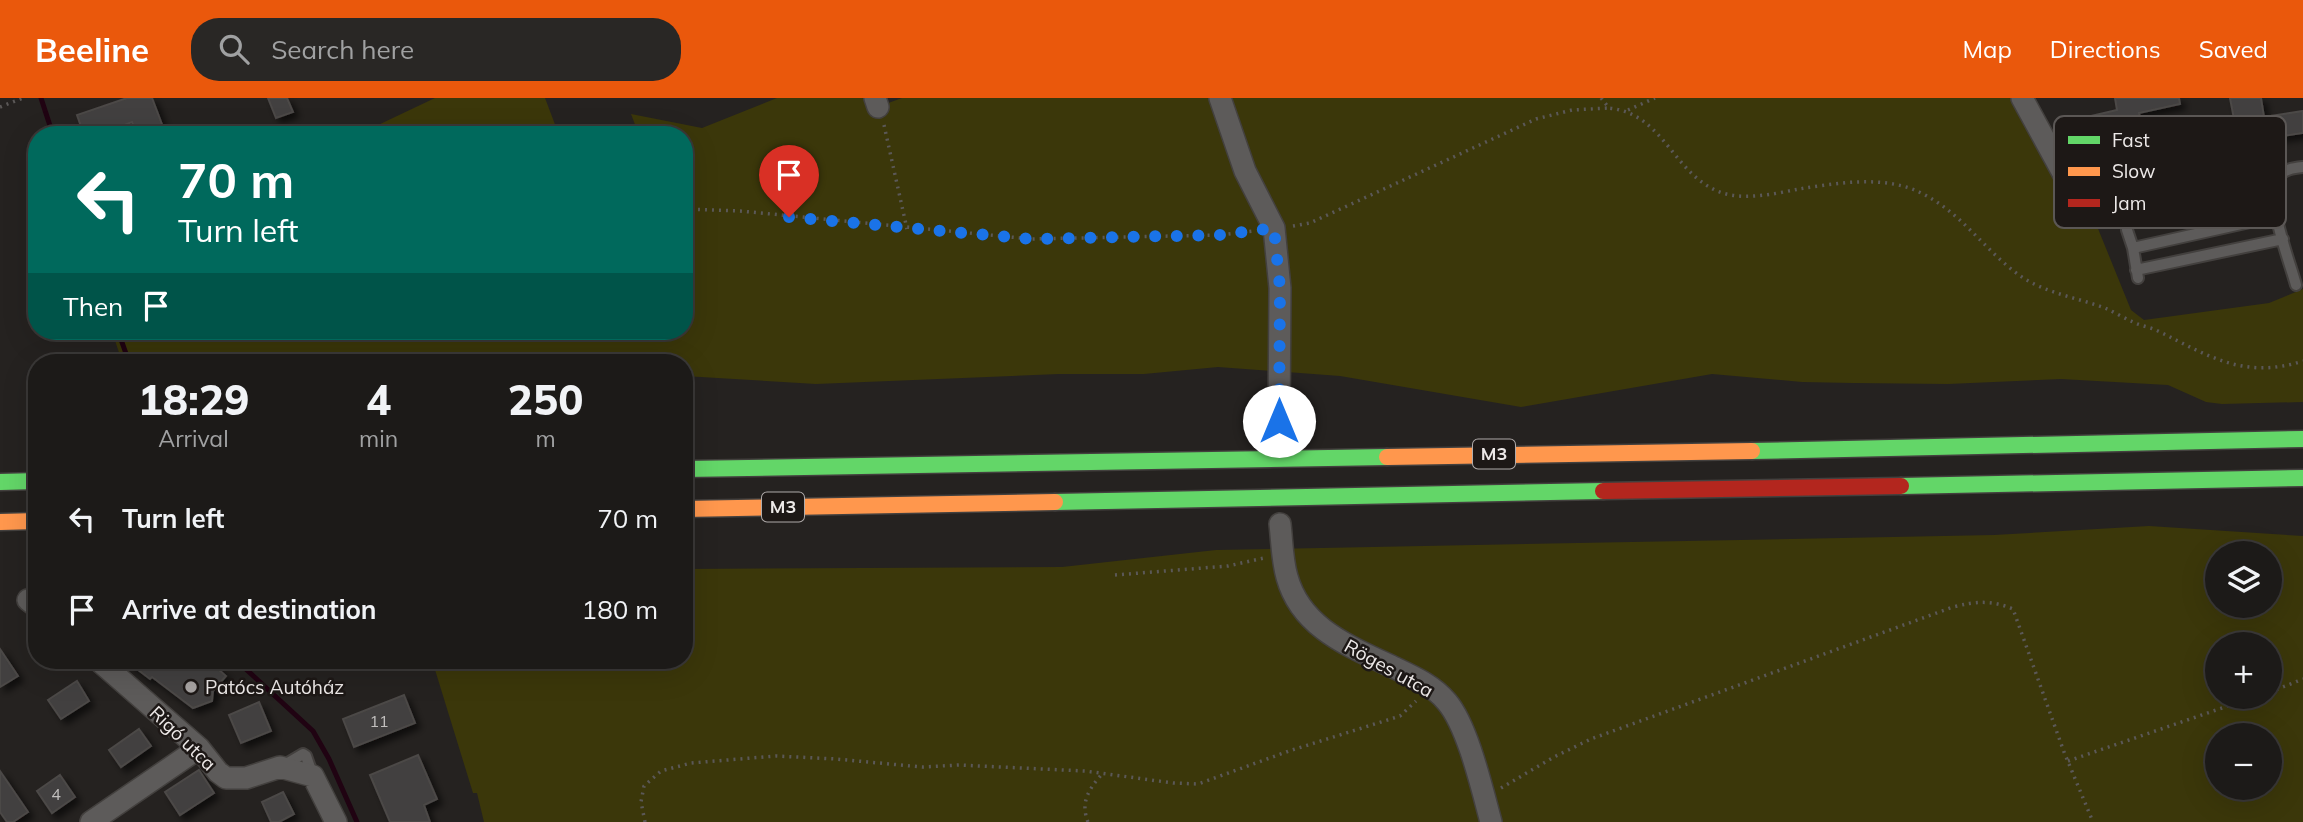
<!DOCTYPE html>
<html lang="en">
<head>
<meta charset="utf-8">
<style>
	:root { --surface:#1c1a18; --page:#292725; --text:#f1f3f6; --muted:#a0a1a2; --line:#3a3837; --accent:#ea580c }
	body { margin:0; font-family:Mulish,sans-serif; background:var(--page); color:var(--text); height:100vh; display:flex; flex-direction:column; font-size:26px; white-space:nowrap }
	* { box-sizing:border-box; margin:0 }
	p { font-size:23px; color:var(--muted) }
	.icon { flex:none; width:38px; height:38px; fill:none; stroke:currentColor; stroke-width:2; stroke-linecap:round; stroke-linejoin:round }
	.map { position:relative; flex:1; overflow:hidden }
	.drawer { position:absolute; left:28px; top:256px; width:665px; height:315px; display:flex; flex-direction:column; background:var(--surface); border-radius:28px; box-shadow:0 7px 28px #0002,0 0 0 2px var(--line) }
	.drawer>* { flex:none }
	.banner { position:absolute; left:28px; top:28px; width:665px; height:214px; border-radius:28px; box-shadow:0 7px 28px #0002,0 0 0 2px var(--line); background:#00695c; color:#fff; overflow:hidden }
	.buttons { position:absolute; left:2205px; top:443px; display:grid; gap:14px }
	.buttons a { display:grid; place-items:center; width:77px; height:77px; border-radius:50%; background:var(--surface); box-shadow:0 7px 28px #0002,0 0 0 2px var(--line); font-size:35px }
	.pin { position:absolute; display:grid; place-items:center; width:60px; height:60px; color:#fff; margin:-72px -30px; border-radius:50% 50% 50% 0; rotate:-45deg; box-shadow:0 0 7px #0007 }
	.pin .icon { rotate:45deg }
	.me { position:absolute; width:77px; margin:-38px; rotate:0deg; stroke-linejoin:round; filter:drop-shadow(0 0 5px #0008) }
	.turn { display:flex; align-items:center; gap:24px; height:147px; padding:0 35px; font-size:32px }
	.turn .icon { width:91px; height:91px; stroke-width:2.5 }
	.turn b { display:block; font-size:49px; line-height:60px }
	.then { display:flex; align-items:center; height:66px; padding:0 35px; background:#0003; gap:14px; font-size:26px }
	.eta { display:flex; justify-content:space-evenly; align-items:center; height:119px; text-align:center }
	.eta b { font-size:42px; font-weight:800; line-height:49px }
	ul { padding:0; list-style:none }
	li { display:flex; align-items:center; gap:21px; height:91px; padding:0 35px }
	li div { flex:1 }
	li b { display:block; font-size:26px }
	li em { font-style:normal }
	header { display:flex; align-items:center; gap:42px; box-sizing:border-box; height:98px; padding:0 35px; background:var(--accent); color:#fff }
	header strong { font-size:33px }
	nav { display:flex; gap:38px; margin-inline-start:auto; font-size:24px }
	.search { width:490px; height:63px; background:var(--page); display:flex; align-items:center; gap:18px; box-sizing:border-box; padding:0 24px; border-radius:28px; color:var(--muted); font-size:26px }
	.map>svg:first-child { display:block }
	.green { fill:#3b370a; fill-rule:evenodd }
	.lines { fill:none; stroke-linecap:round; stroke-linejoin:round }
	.stream { stroke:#200312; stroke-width:5 }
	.building { fill:#42403f; stroke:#4c4847; stroke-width:2; filter:url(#shadow) }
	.street-tunnel { stroke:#43403e; stroke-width:21; stroke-dasharray:21 10; stroke-linecap:butt }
	.lane-casing { stroke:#43403e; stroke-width:14 }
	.street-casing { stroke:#43403e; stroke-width:24 }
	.fast-casing { stroke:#43403e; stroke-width:19 }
	.slow-casing { stroke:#43403e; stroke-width:19 }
	.jam-casing { stroke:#43403e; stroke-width:19 }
	.path { stroke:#5b5857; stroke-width:3.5; stroke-dasharray:2 5; stroke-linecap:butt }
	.lane { stroke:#5d5b5a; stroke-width:10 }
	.street { stroke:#5d5b5a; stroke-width:21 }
	.fast { stroke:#63d668; stroke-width:16 }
	.slow { stroke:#ff974d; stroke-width:16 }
	.jam { stroke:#b3261e; stroke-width:16 }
	.route { stroke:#1a73e8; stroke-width:12; stroke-dasharray:0 21.6 }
	.poi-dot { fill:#a7a3a2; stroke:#1d1816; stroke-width:2.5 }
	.labels { text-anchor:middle; stroke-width:5; stroke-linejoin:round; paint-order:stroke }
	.number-label { font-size:16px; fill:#c2bfbe }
	.shield { fill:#1d1816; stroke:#afaaa9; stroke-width:2 }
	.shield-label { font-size:18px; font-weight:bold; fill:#ede9e8 }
	.street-label { font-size:19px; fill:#ede9e8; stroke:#1d1816 }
	.poi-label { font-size:19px; fill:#ede9e8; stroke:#1d1816; text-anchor:start }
	.key { fill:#1d1816; stroke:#5b5755; stroke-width:2 }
	.key-label { font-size:19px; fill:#ede9e8 }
</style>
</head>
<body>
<header>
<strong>Beeline</strong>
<div class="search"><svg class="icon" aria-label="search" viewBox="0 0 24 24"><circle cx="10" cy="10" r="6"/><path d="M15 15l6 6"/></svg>Search here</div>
<nav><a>Map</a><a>Directions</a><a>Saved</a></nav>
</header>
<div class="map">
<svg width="2303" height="724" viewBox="0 0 2303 724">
	<defs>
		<filter id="shadow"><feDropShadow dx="5" dy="5" stdDeviation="3.5" flood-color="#0009"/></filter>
	</defs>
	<rect width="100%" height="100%" fill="#252220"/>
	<!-- green -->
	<path class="green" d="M 435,0 L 545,0 L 559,37 L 379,37 L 376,28 Z
		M 777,0 L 863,0 L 869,12 L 902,0 L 2016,0 L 2068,107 L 2086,101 L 2131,212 L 2144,222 L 2269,205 L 2303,191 L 2303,304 L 2222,306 L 2206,304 L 2168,287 L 2061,281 L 1948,286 L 1853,285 L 1802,284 L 1712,276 L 1521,309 L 1340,278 L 1218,269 L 1144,276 L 1059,276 L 816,286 L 684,278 L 684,264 L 122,264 L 112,233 L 684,233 L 684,37 L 639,37 L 631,16 L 702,30 Z
		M 2149,428 L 2303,438 L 2303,724 L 484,724 L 477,695 L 473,695 L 432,562 L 684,562 L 684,471 L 1062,469 L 1216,452 L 1994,437 ZM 2217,455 L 2270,455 L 2270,508 L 2217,508 ZM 2217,546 L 2270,546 L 2270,598 L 2217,598 ZM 2217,637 L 2270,637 L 2270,690 L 2217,690 Z"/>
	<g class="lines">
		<!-- stream -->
		<path class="stream" d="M 41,0 L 53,37
			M 118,233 L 129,264
			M 236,562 L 313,633 L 329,661 L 357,724"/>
	</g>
	<!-- building -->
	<path class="building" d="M 127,0 L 152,0 L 166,37 L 137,37 L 132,24 L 98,37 L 84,37 L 77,17 Z
		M 268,0 L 287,0 L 293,14 L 276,20 Z
		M 2115,0 L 2179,0 L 2180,6 L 2139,15 L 2142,28 L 2096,39 L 2091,18 L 2117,12 Z
		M 2230,0 L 2261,0 L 2264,19 L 2303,13 L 2303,35 L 2269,40 L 2271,57 L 2242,63 Z
		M 0,551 L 18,578 L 0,589 Z
		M 125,562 L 177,562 L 185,567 L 189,562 L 208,562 L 226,578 L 213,593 L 212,603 L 193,610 L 152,579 L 150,581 Z
		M 77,583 L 89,603 L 61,621 L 48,602 Z
		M 404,597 L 415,625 L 354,649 L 343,621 Z
		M 259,604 L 271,633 L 241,645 L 229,617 Z
		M 139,631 L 151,648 L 121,669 L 109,652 Z
		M 418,657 L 437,701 L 424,707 L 430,724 L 390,724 L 370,677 Z
		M 199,672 L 214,695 L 180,717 L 165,694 Z
		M 0,673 L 28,714 L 13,724 L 7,724 L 0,714 Z
		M 60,677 L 75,699 L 52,715 L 37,693 Z
		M 283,694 L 294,716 L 279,724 L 271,724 L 262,704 Z"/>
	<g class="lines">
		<!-- street-tunnel -->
		<path class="street-tunnel" d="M 1279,323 L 1279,370"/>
		<!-- lane casing -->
		<g class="lane-casing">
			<path id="lane" d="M 2127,132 L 2133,150 L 2277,118
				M 2133,150 L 2138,180
				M 2136,172 L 2283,141
				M 2296,187 C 2290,164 2264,99 2278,79 C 2284,71 2294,70 2303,69
				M 281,669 L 303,656 L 306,658 L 313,678"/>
		</g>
		<!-- street casing -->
		<g class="street-casing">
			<path id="street" d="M 875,0 L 878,9
				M 1220,0 L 1245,73 L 1274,130 L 1280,190 L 1279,323
				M 2022,0 L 2076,99
				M 1280,426 C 1282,443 1282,462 1287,479 C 1301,530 1349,548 1393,569 C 1412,578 1433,587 1447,604 C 1468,629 1482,691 1491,724
				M 28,502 L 37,509
				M 98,562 L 199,650 L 218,674 L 226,680 L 246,680 L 280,669 L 313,678 L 336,724
				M 91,724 L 199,650"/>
		</g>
		<!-- fast casing -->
		<g class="fast-casing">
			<path id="fast" d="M 1752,353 L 2303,341
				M 684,371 L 1387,359
				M 0,384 L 37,383
				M 1901,388 L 2303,380
				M 1055,404 L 1603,393"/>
		</g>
		<!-- slow casing -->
		<g class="slow-casing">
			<path id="slow" d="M 1387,359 L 1752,353
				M 684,411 L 1055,404
				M 0,424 L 37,423"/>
		</g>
		<!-- jam casing -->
		<g class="jam-casing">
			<path id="jam" d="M 1603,393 L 1901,388"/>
		</g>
		<!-- path -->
		<path class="path" d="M 1601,0 L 1609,10 C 1663,16 1671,71 1715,92 C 1740,104 1773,96 1799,91 C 1837,85 1883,77 1919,94 C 1963,114 1986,156 2025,181 C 2050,196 2078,200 2105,210 C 2114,214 2124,220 2133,224 C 2141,228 2150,229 2158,233 C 2209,258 2244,282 2303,263
			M 0,9 L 23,0
			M 1628,12 L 1655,0
			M 884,27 L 907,131
			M 684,111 L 740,113 L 1031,141 L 1219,137 L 1254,133
			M 1293,128 L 1310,125 L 1536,21 L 1572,12 L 1609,10
			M 1115,477 L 1228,468 L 1264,460
			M 2270,594 L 2303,581
			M 2068,663 L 2257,598
			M 1501,690 L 1554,659 L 1591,641 L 1953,509 C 1976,503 1992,502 2013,511 L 2064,654 L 2093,724
			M 645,724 L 641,704 L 644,688 L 661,673 L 691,665 L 776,658 L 836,661 L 922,669 L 959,667 L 1085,673 L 1173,685 L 1198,686 L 1289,653 L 1400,618 L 1416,603
			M 1088,724 C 1080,704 1089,691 1102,676"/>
		<!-- lane -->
		<use href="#lane" class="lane"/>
		<!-- street -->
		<use href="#street" class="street"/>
		<!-- fast -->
		<use href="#fast" class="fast"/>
		<!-- slow -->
		<use href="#slow" class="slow"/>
		<!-- jam -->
		<use href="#jam" class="jam"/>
	</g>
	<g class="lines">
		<!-- route -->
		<path class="route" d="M 789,119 L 1031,141 L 1219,137 L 1274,130 L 1280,190 L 1279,323"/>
	</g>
	<!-- markers -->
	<circle class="poi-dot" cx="191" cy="589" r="7"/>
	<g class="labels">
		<!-- number labels -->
		<g class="number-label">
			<text x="379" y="629">11</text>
			<text x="56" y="702">4</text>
		</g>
		<!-- shield labels -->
		<g class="shield">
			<rect x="1473" y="341.5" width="42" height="29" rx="5"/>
			<rect x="762" y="394.5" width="42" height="29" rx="5"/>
		</g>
		<g class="shield-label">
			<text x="1494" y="362">M3</text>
			<text x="783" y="415">M3</text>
		</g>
		<!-- street labels -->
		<g class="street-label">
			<text transform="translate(1389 570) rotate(29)" y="7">Röges utca</text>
			<text transform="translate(183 640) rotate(44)" y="7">Rigó utca</text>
		</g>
		<!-- poi labels -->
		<g class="poi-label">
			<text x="205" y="596">Patócs Autóház</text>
		</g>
	</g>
	<!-- legend -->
	<rect x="2054" y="18" width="232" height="112" rx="10" class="key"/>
	<rect x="2068" y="38" width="32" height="8" fill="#63d668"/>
	<rect x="2068" y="69" width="32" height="9" fill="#ff974d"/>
	<rect x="2068" y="101" width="32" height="8" fill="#b3261e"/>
	<g class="key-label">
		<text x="2112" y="49">Fast</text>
		<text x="2112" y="80">Slow</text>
		<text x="2112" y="112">Jam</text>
	</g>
</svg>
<div class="buttons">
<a><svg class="icon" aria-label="layers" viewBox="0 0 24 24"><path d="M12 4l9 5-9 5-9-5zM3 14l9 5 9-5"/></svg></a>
<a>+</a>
<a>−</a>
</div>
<div class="pin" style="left:789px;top:119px;background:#d93025"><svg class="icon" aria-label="arrive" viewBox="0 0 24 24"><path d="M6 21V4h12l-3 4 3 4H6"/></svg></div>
<svg class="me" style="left:1279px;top:323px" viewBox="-20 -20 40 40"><circle r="19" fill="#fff"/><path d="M0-13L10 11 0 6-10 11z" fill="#1a73e8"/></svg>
<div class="banner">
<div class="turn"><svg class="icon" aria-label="left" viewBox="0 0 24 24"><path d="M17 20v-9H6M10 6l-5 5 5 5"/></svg><div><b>70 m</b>Turn left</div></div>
<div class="then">Then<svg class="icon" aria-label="arrive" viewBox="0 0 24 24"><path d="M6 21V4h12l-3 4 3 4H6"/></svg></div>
</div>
<section class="drawer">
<div class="eta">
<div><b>18:29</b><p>Arrival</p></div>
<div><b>4</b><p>min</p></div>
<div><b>250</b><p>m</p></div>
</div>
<ul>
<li><svg class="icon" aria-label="left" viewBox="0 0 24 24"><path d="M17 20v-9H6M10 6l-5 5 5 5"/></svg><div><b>Turn left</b></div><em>70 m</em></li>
<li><svg class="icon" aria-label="arrive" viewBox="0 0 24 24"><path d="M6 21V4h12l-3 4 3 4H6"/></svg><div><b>Arrive at destination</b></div><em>180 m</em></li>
</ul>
</section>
</div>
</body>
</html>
